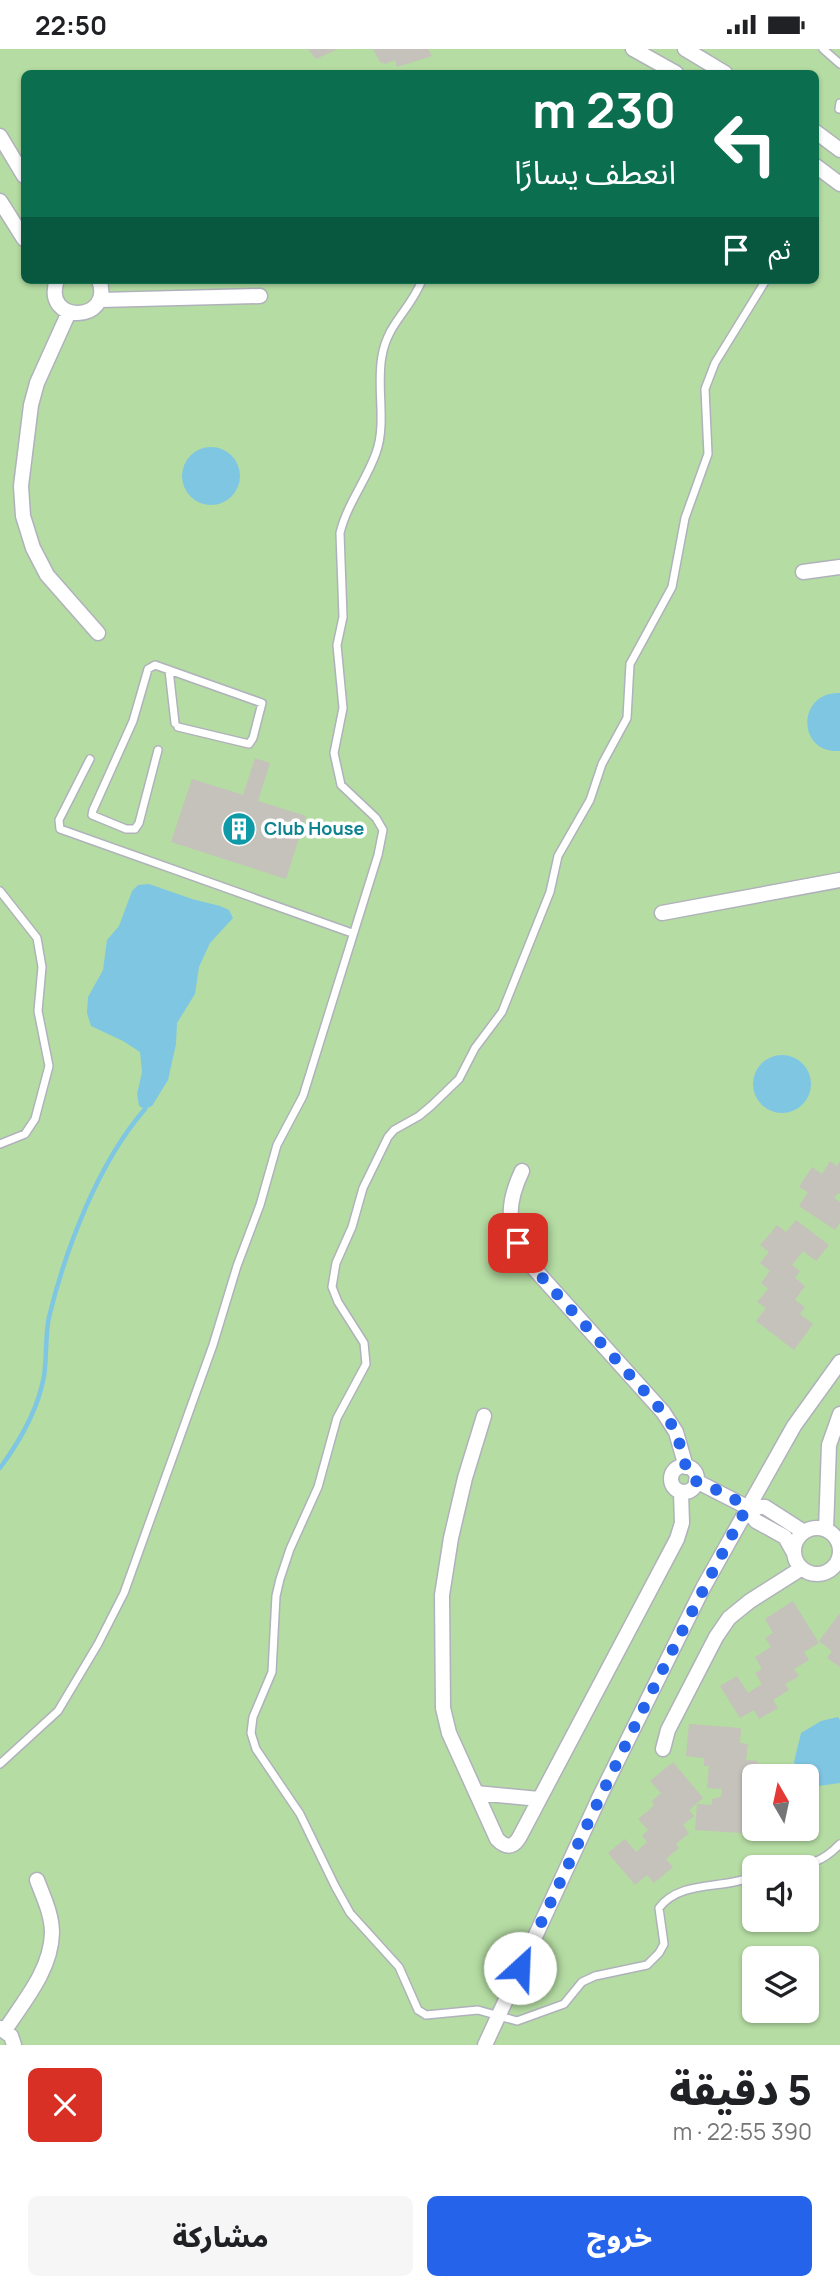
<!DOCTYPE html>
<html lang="ar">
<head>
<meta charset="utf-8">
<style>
	:root { --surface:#fff; --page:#f6f6f6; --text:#202124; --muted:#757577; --accent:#2563eb }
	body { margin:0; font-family:Manrope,"Noto Sans Arabic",sans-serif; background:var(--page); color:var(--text); direction:rtl; height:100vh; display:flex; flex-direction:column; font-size:26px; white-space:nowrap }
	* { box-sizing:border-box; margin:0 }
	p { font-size:23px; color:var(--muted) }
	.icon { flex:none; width:38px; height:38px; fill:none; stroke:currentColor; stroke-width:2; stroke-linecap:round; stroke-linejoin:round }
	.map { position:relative; height:1996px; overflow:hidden; direction:ltr }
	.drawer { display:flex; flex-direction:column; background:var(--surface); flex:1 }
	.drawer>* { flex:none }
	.guide { position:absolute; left:21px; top:21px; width:798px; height:214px; border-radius:10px; box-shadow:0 2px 5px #0004; direction:rtl; background:#0b6e4f; color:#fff; overflow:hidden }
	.needle { width:46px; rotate:351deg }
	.fabs { position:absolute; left:742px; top:1715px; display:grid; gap:14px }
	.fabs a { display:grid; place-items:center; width:77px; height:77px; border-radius:10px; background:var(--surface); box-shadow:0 2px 5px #0004; font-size:35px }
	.pin { position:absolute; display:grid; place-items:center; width:60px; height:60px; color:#fff; margin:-30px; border-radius:14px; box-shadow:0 4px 10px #0006 }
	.me { position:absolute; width:77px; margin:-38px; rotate:25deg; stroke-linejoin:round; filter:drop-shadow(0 0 5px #0008) }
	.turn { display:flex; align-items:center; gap:24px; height:147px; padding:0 28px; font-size:32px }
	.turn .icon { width:91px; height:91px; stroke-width:2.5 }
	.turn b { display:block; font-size:49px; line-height:60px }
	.then { display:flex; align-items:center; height:66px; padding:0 28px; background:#0003; gap:14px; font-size:26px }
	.round { display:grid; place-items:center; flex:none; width:74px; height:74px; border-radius:10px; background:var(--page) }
	.summary { display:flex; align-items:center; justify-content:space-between; height:119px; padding:0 28px }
	h1 { font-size:42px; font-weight:800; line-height:52px }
	.button { display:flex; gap:14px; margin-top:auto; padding:14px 28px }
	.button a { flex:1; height:80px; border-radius:10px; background:var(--accent); color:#fff; font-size:28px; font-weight:800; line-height:80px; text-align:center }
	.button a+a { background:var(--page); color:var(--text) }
	.status { display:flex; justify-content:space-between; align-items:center; height:49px; padding:0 35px; background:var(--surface); direction:ltr }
	.status svg { height:19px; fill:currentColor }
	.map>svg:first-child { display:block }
	.green { fill:#b5dca3; fill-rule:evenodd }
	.water { fill:#7fc6e2 }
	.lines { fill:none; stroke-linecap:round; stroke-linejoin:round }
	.stream { stroke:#7fc6e2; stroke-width:4.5 }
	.building { fill:#c5c1bb }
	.lane-casing { stroke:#b0b2bb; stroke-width:10 }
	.street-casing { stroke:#b0b2bb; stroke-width:17 }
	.lane { stroke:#fff; stroke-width:7 }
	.street { stroke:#fff; stroke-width:14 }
	.route { stroke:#2563eb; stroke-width:12; stroke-dasharray:0 21.6 }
	.labels { text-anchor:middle; stroke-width:7; stroke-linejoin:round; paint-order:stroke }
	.culture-label { font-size:18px; font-weight:bold; fill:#0d838f; stroke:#fff; text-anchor:start }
</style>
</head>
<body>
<div class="status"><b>22:50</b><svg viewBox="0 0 49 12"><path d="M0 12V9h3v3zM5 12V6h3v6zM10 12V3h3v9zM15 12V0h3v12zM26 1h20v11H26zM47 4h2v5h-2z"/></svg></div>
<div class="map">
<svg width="840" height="1996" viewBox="0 0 840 1996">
	<rect width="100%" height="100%" fill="#ece7e0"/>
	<!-- green -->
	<path class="green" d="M 0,0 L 840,0 L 840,1996 L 0,1996 ZM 24,24 L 816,24 L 816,231 L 24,231 ZM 754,1727 L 807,1727 L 807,1780 L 754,1780 ZM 754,1818 L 807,1818 L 807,1871 L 754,1871 ZM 754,1909 L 807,1909 L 807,1962 L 754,1962 Z"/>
	<!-- water -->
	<path class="water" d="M182 427a29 29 0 1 1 58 0a29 29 0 1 1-58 0Z
		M 840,644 L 840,702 C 796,705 797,642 840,644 Z
		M 149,835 L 192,850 L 220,857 L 229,861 L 233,869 L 210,894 L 199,918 L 195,945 L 177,974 L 176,995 L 168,1031 L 152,1057 L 145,1060 L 139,1057 L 137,1045 L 142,1023 L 140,1003 L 123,992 L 91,977 L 87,964 L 88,948 L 103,921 L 107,891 L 119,877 L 132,842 L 138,836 Z
		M753 1035a29 29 0 1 1 58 0a29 29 0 1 1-58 0Z
		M 838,1668 L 840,1671 L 840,1734 L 819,1737 L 807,1735 L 807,1727 L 801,1727 L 794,1713 L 801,1684 L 821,1672 Z"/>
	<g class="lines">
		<!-- stream -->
		<path class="stream" d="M 0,1419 C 20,1392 38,1361 44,1327 C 47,1308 45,1287 49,1268 C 66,1199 98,1114 145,1060"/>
	</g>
	<!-- building -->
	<path class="building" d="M 308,0 L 338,0 L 316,10 Z
		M 373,0 L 428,0 L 432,7 L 397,18 L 395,11 L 385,15 L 380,13 Z
		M 255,709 L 270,714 L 258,752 L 306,767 L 286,830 L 171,793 L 192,730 L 243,746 Z
		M 830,1112 L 837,1117 L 840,1112 L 840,1145 L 838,1144 L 834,1149 L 840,1153 L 840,1174 L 835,1181 L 799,1157 L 808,1143 L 799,1138 L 812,1118 L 822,1125 Z
		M 796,1171 L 829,1196 L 816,1212 L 803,1202 L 792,1216 L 800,1222 L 795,1229 L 805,1237 L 795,1251 L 805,1258 L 800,1265 L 813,1275 L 794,1301 L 756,1272 L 766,1259 L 757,1253 L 768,1240 L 761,1234 L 770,1222 L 760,1214 L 769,1203 L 760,1196 L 777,1176 L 786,1183 Z
		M 793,1552 L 819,1594 L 804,1603 L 809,1611 L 794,1620 L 799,1627 L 785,1635 L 789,1641 L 773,1651 L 778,1659 L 759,1670 L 754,1661 L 740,1669 L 720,1637 L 737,1627 L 748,1644 L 762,1635 L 755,1624 L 762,1620 L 755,1608 L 771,1598 L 765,1589 L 773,1584 L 765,1570 Z
		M 840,1564 L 840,1618 L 827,1609 L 832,1602 L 819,1592 Z
		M 689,1675 L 741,1679 L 740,1694 L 748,1695 L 746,1711 L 757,1712 L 756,1727 L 754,1727 L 754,1771 L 744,1770 L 742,1784 L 695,1781 L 697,1755 L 712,1756 L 712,1750 L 721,1748 L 722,1740 L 707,1739 L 709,1717 L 704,1717 L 704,1709 L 686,1707 Z
		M 673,1713 L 703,1749 L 689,1761 L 694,1767 L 683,1776 L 689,1784 L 676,1795 L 679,1799 L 666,1810 L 673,1818 L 654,1834 L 647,1826 L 635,1836 L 608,1804 L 625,1790 L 636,1803 L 647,1793 L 642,1787 L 648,1781 L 638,1770 L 654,1757 L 652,1752 L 661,1744 L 650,1732 Z"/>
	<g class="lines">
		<!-- lane casing -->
		<g class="lane-casing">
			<path id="lane" d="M 823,0 L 840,15
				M 839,60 L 840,54
				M 169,621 L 175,674
				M 158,701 L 139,774 L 135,780 L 126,780 L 92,766 L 93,761 L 133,672 L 148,620 L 155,616 L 262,654 L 253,689 L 249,695 L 178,678
				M 90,710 L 59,771 L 60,780 L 352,884
				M 0,842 L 37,889 L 42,918 L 38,962 L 49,1017 L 35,1070 L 25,1085 L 0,1095
				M 0,1715 L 58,1662 L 98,1595 L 124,1544 L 213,1296 L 237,1217 L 260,1156 L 277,1096 L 303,1047 L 378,806 L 383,781 L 376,769 L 341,736 L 334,704 L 343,659 L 337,596 L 343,568 L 340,484 C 347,455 366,432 376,404 C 387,374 376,338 382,307 C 388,273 410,262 422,231
				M 784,1818 C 808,1817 823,1813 840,1795
				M 754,1827 C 724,1841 681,1830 659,1859 L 664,1895 L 659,1904 L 647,1916 L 595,1927 L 582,1933 L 564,1955 L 517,1972 L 478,1961 L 426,1966 L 418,1961 L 399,1918 L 350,1864 L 335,1837 L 300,1765 L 256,1700 L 251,1684 L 253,1668 L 272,1623 L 276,1547 L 280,1530 L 290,1500 L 318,1438 L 337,1369 L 366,1315 L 364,1294 L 338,1253 L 332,1238 L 336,1214 L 352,1178 L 363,1139 L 388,1088 L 394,1081 L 419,1067 L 431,1057 L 459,1030 L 475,999 L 502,963 L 550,843 L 558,807 L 590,751 L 602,715 L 627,669 L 630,615 L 672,538 L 685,469 L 708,405 L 705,340 L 715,314 L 766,231"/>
		</g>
		<!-- street casing -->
		<g class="street-casing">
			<path id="street" d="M 633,0 L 676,24
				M 685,0 L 725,24
				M 816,83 L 840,101
				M 0,87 L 24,127
				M 816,117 L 840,135
				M 0,152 L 24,190
				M 57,231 C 41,276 115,274 99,231
				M 100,251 L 260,247
				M 69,263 L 37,334 L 31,356 L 21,437 L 23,467 L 33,499 L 47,526 L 98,584
				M 803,523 L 840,518
				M 662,864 L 840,831
				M 522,1122 C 504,1160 508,1178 530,1215 L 663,1363 L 676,1383 L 686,1418
				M 484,1367 L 465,1429 L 451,1489 L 442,1546 L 443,1659 L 449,1684 L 497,1790 C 505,1798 512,1800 519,1789 L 677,1490 L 682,1474 L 681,1443
				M671 1430a13 13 0 1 1 26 0a13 13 0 1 1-26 0Z
				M 696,1432 L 743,1456 L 756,1472 L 785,1488 L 794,1504
				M 743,1456 L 765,1458 L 804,1483
				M794 1502a23 23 0 1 1 46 0a23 23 0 1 1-46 0Z
				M 826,1481 L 829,1396 L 840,1365
				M 663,1700 L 668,1681 L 716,1588 L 729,1569 L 750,1552 L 802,1519
				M 476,1744 L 539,1750
				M 0,1979 L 11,1987 L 14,1996
				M 5,1981 C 24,1952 51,1921 52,1884 C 52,1865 43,1847 37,1831
				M 485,1996 L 600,1747 L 703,1539 L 794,1377 L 840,1313"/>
		</g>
		<!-- lane -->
		<use href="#lane" class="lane"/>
		<!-- street -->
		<use href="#street" class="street"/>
	</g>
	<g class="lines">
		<!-- route -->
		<path class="route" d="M 518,1194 L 530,1215 L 663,1363 L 676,1382 L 686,1418 L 695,1425 L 696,1432 C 712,1440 734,1446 746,1460 C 665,1610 592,1764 520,1919"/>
	</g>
	<!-- icons -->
	<defs>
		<g id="building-disc" transform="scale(1.75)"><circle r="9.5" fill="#0f9aa8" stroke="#fff"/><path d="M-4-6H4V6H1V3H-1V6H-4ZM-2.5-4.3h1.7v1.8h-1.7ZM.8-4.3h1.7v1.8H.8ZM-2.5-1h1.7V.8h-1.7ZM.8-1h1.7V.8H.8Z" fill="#fff"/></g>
	</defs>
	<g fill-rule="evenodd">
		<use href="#building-disc" x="239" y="780"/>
	</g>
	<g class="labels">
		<!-- culture labels -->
		<g class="culture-label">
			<text x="264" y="786">Club House</text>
		</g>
	</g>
</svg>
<div class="fabs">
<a><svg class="needle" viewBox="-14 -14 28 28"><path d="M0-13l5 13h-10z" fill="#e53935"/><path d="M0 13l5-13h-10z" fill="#757577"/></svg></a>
<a><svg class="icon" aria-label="sound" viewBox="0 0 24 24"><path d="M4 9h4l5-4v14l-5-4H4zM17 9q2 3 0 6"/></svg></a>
<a><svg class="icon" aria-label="layers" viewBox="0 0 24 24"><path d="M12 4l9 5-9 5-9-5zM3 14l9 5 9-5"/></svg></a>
</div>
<div class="pin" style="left:518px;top:1194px;background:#d93025"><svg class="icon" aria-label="arrive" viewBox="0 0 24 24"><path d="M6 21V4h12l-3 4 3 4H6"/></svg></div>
<svg class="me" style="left:520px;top:1919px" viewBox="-20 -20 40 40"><circle r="19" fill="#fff"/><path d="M0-13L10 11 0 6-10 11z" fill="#2563eb"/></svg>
<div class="guide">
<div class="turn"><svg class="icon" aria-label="left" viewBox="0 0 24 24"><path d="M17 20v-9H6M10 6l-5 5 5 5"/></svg><div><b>230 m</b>انعطف يسارًا</div></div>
<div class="then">ثم<svg class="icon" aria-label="arrive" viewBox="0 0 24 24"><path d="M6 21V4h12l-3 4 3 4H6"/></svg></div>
</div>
</div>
<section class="drawer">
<div class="summary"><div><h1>5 دقيقة</h1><p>390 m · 22:55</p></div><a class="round" style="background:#d93025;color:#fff"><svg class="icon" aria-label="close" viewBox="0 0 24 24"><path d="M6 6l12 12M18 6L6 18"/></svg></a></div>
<div class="button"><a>خروج</a><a>مشاركة</a></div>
</section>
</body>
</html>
